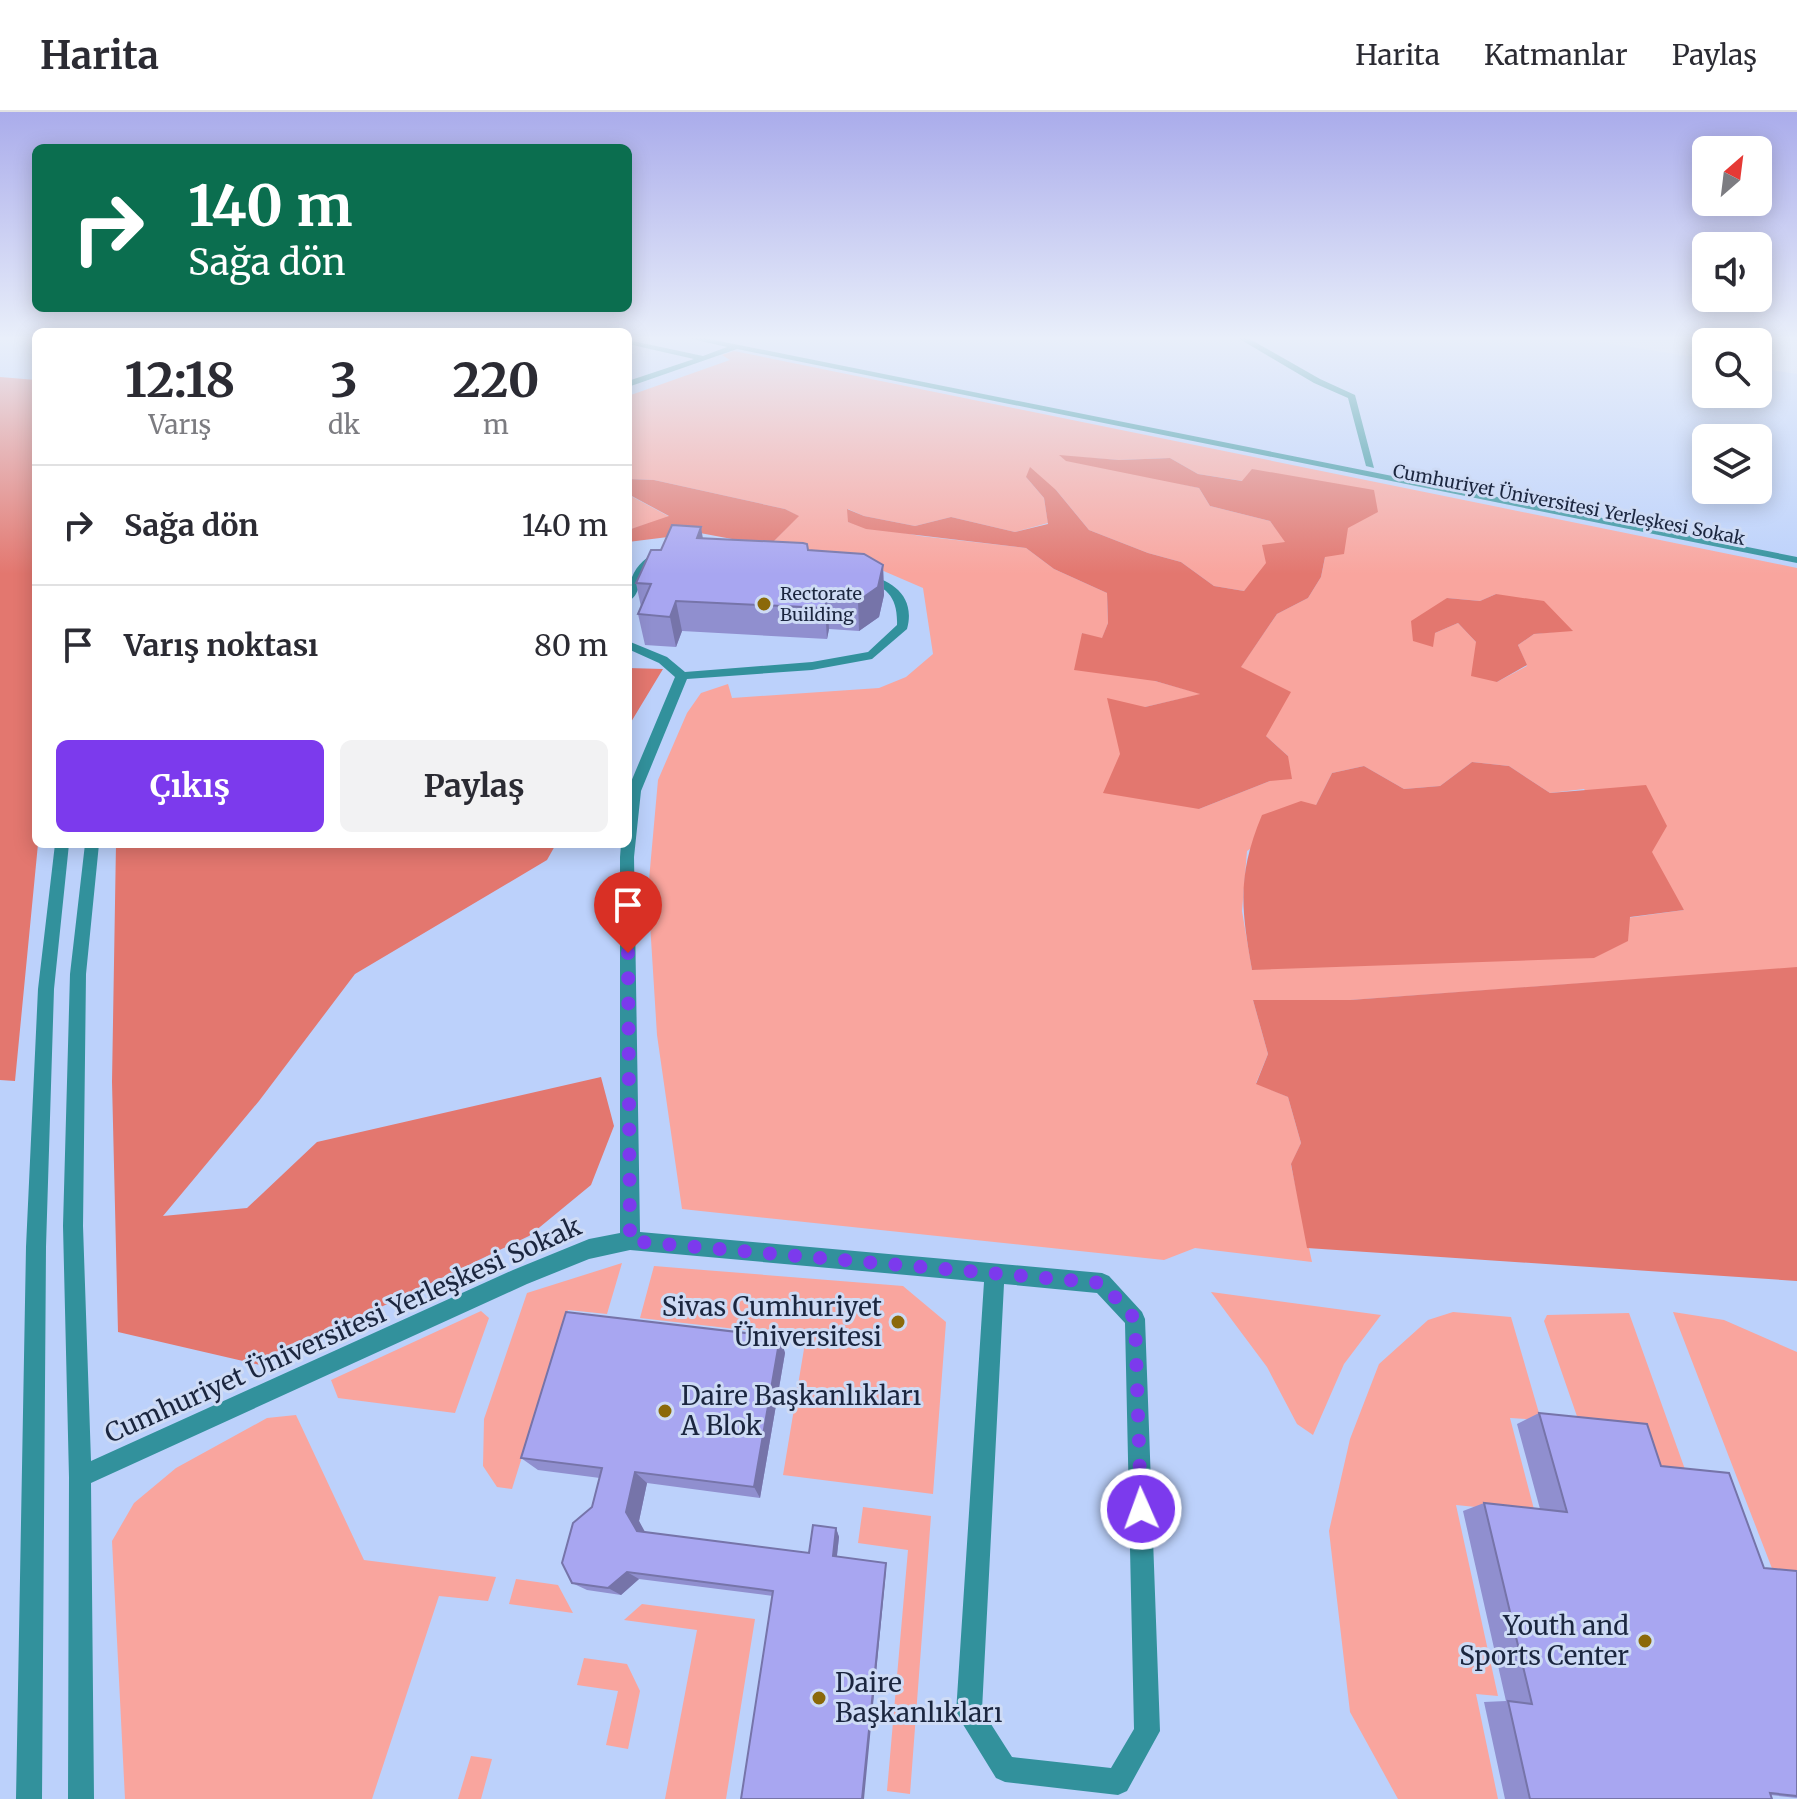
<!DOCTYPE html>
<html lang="tr">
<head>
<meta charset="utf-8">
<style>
	:root { --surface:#fff; --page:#f2f2f3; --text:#2b2b33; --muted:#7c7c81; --line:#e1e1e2; --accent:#7c3aed }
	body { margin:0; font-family:Merriweather,serif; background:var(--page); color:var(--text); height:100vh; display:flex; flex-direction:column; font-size:30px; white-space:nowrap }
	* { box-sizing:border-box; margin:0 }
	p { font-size:26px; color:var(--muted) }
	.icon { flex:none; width:44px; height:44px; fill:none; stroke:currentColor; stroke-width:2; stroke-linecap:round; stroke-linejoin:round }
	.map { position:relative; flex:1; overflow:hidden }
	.details { position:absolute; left:32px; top:216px; width:600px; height:520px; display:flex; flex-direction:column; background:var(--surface); border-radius:12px; box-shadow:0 4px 20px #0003 }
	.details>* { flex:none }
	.top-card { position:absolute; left:32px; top:32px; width:600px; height:168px; border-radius:12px; box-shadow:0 4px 20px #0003; background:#0b6e4f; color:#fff; overflow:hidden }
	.needle { width:52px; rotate:28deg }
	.buttons { position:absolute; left:1692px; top:24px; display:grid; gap:16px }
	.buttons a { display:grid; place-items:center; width:80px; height:80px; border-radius:12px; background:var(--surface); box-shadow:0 4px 20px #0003; font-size:40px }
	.pin { position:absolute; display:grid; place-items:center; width:68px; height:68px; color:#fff; margin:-82px -34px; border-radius:50% 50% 50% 0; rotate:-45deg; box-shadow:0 0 8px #0007 }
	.pin .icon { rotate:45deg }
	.me { position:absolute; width:88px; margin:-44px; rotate:358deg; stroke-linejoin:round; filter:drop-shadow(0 0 6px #0008) }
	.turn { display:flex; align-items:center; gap:28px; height:168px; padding:0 24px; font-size:36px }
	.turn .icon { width:104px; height:104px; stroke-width:2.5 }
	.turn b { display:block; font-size:56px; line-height:68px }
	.eta { display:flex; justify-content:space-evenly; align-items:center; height:136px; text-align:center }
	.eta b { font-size:48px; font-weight:700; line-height:56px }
	.primary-button { display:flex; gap:16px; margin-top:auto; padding:16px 24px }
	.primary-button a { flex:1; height:92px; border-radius:12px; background:var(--accent); color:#fff; font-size:32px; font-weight:700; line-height:92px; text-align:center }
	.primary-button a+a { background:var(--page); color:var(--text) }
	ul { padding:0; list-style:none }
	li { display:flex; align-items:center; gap:24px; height:120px; padding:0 24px; border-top:2px solid var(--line) }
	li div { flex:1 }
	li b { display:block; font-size:30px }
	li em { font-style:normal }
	header { display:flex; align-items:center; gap:48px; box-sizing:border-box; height:112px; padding:0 40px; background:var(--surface); border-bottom:2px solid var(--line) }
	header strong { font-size:38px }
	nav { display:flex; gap:44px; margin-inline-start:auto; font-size:28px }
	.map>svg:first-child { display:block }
	.built { fill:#bcd1fb; fill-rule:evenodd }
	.green { fill:#f9a59e; fill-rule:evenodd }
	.forest { fill:#e3776f }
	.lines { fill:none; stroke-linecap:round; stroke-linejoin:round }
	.street { fill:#32919c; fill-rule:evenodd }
	.wall { fill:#908fcf }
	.shaded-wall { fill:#7674a9 }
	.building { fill:#a8a6f1; stroke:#7674a9; stroke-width:2 }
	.route { stroke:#7c3aed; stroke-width:14; stroke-dasharray:0 25.2 }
	.poi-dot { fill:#8b6909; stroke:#cedbf5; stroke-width:3 }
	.labels { text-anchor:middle; stroke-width:6; stroke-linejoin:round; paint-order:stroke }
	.far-street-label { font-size:18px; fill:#1b263f; stroke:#cedbf5 }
	.far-poi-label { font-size:18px; fill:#1b263f; stroke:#cedbf5; text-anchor:start }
	.near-poi-label { font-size:26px; fill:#1b263f; stroke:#cedbf5; text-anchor:end }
	.near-street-label { font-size:26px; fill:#1b263f; stroke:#cedbf5 }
</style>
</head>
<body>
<header>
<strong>Harita</strong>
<nav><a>Harita</a><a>Katmanlar</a><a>Paylaş</a></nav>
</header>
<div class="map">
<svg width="1797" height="1687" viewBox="0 0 1797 1687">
	<rect width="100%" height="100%" fill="#cedbf5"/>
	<!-- built -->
	<path class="built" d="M 0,226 L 36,226 L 36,732 L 628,732 L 628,226 L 1575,226 L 1706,247 L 1706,282 L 1758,282 L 1758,256 L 1797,262 L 1797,1687 L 0,1687 ZM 1706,326 L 1758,326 L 1758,378 L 1706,378 Z"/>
	<!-- green -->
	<path class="green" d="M 734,239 L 1797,456 L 1797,856 L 1350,888 L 1253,888 L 1268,942 L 1256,971 L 1288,985 L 1301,1031 L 1291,1053 L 1312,1150 L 1195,1136 L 1164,1148 L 682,1097 L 657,923 L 648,779 L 658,668 L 687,601 L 701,581 L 728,572 L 732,586 L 879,576 L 906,565 L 933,542 L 923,476 L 872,454 L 769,434 L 798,404 L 785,397 L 654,368 L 628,367 L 628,284 L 730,248 L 722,243 ZM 1060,344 L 1119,348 L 1170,346 L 1198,362 L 1243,369 L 1253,357 L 1325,445 L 1321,465 L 1308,486 L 1277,502 L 1240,556 L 1266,624 L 1288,644 L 1270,669 L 1199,697 L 1145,595 L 1202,582 L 1155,569 L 1081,521 L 1102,527 L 1108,511 L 1107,481 L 1054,457 L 1026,436 L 920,424 L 848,410 L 848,397 L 864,404 L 915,414 L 951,405 L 1015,420 L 1048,411 L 1044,386 L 1026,365 L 1056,378 L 1089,418 L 1148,441 L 1181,450 L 1214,474 L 1244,479 L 1286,430 L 1270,409 L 1210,394 L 1199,376 ZM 1496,482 L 1572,518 L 1534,522 L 1518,533 L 1527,554 L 1497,570 L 1476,530 L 1458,511 L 1435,521 L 1447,486 L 1480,489 ZM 1472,650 L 1509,654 L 1550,681 L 1584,677 L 1684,798 L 1252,858 L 1242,799 L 1247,739 L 1316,693 L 1332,661 L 1364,654 L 1404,677 L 1440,674 Z
		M 628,382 L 629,383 L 670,405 L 628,418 Z
		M 622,1151 L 607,1202 L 568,1198 L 512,1377 L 497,1375 L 483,1354 L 484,1307 L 527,1181 Z
		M 654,1154 L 903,1174 L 946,1210 L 933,1382 L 783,1363 L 806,1225 L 640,1206 Z
		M 1211,1180 L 1381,1203 L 1344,1252 L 1313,1323 L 1297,1312 L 1267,1255 Z
		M 481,1199 L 489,1206 L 455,1301 L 338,1286 L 331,1268 Z
		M 1453,1200 L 1511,1205 L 1541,1308 L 1510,1306 L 1535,1401 L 1456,1393 L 1498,1584 L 1476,1582 L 1498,1687 L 1398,1687 L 1350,1600 L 1329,1419 L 1350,1327 L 1379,1252 L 1428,1208 Z
		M 1673,1200 L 1724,1208 L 1797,1240 L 1797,1462 L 1773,1459 Z
		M 1629,1201 L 1687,1363 L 1638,1358 L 1580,1313 L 1544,1209 L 1547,1203 Z
		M 296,1303 L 364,1448 L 496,1465 L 488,1489 L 439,1484 L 372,1687 L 125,1687 L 112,1429 L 134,1391 L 176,1356 L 267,1306 Z
		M 863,1395 L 931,1404 L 910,1682 L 887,1679 L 908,1438 L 858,1431 Z
		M 516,1467 L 558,1473 L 573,1501 L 509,1492 Z
		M 642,1492 L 755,1507 L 726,1687 L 665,1687 L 697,1518 L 624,1508 Z
		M 584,1546 L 627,1552 L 640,1579 L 628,1637 L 606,1633 L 618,1579 L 577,1573 Z
		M 471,1644 L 492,1647 L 481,1687 L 458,1687 Z"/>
	<!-- forest -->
	<path class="forest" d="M 0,265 L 36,268 L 38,732 L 15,969 L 0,968 Z
		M 1059,343 L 1119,348 L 1170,346 L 1198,362 L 1242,369 L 1252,357 L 1374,378 L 1378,400 L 1348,416 L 1344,442 L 1325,445 L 1321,465 L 1308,486 L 1277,502 L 1241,555 L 1291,580 L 1266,624 L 1288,644 L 1292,667 L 1270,669 L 1199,697 L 1103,681 L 1120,642 L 1107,586 L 1145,595 L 1200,582 L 1155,569 L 1074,558 L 1082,521 L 1102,526 L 1108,511 L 1107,481 L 1054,457 L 1026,436 L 866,417 L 848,410 L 847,397 L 864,404 L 915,414 L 951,405 L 1015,420 L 1048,412 L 1044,386 L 1026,365 L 1030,355 L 1056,378 L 1089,418 L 1148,441 L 1181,450 L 1214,474 L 1244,479 L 1266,451 L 1262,433 L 1285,430 L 1270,409 L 1210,394 L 1199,376 L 1066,349 Z
		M 628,367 L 654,368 L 785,397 L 799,404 L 769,434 L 700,421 L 628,430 L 628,418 L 669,404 L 628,382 Z
		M 1496,482 L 1544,489 L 1573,519 L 1534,522 L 1518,533 L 1527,553 L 1497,570 L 1471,564 L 1476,530 L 1458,511 L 1435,521 L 1433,535 L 1413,529 L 1411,509 L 1447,486 L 1480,489 Z
		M 628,556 L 663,557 L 628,615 Z
		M 1472,650 L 1509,654 L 1550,681 L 1646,673 L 1667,714 L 1652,740 L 1684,798 L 1630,805 L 1628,829 L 1594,846 L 1252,858 C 1241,796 1237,763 1262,703 L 1301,689 L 1316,693 L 1332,661 L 1364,654 L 1404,677 L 1440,674 Z
		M 116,732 L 556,732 L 547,748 L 355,862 L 259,989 L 163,1104 L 247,1096 L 317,1030 L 601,965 L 614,1014 L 591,1073 L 529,1124 L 260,1253 L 118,1220 L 112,970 Z
		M 1797,855 L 1797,1169 L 1307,1136 L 1291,1052 L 1301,1031 L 1288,985 L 1256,972 L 1268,942 L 1253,888 L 1350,888 Z"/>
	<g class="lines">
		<!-- street -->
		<path class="street" d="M 688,226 L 704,226 L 1797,445 L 1797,451 L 737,237 L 628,275 L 628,269 L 694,247 L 628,232 L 628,228 L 703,244 L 727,235 Z
			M 1238,226 L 1248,226 L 1320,267 L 1355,283 L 1374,356 L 1366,354 L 1348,286 L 1314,271 Z
			M 683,433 L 687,434 L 687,438 C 661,444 651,451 639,475 C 636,482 635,486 628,489 C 628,453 649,438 683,433 Z
			M 864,462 C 892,468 916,484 907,517 L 872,547 L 812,558 L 687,567 L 641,679 L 634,745 L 640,1120 L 1102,1161 L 1109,1164 L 1142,1200 L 1145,1207 L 1160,1619 L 1127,1679 L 1118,1683 L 1005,1670 L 996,1666 L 956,1601 L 984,1170 L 630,1138 L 589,1147 L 527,1172 L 91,1371 L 94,1687 L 68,1687 L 69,1365 L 63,1114 L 70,862 L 85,732 L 99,732 L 86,862 L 83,1114 L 91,1349 L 513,1158 L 589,1127 L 620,1121 L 620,745 L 621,732 L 628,732 L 628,677 L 675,565 L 659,551 L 628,537 L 628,529 L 667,545 L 685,560 L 812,550 L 868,540 L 897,513 C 898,485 887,474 860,467 L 858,465 ZM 1004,1172 L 1097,1181 L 1125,1211 L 1134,1617 L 1111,1656 L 1012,1645 L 982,1598 Z
			M 55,732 L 69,732 L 54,877 L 46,1135 L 42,1687 L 16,1687 L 26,1135 L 38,877 Z"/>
	</g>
	<!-- wall -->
	<path class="wall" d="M 703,426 L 808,438 L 883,453 L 884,483 L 879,505 L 859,519 L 829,517 L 827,527 L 682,519 L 676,535 L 645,533 L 638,502 L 641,495 L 636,471 L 661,438 Z
		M 780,1225 L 785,1241 L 760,1386 L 647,1371 L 639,1409 L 644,1420 L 809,1441 L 836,1416 L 839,1425 L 837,1444 L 886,1458 L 773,1484 L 639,1467 L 621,1483 L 587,1478 L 572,1471 L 600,1366 L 538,1358 L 521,1346 Z
		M 1539,1301 L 1661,1354 L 1764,1456 L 1797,1459 L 1797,1686 L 1770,1683 L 1772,1687 L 1505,1687 L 1484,1590 L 1506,1589 L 1463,1399 L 1484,1391 L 1540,1397 L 1517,1312 Z"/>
	<!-- shaded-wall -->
	<path class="shaded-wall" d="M 701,415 L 706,445 L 697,426 Z
		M 883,453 L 884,483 L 879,505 L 859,519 L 858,489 Z
		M 827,487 L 829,517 L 827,527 L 825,496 Z
		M 676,489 L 682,519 L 676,535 L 670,505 Z
		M 780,1225 L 785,1241 L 760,1386 L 754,1375 Z
		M 635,1360 L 647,1371 L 639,1409 L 649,1427 L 637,1419 L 626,1400 Z
		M 836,1416 L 839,1425 L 836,1451 L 833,1444 Z
		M 886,1451 L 886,1458 L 864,1687 L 862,1687 Z
		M 627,1460 L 639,1467 L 621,1483 L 608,1476 Z"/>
	<!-- building -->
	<path class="building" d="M 672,413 L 701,415 L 697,426 L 803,431 L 807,432 L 808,438 L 864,442 L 883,453 L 878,475 L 858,489 L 827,487 L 825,496 L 676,489 L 670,505 L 638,502 L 651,472 L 636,471 L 651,438 L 661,438 Z
		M 566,1200 L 780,1225 L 754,1375 L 635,1360 L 626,1400 L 637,1419 L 809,1441 L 813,1413 L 836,1416 L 833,1444 L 886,1451 L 862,1687 L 741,1687 L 773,1479 L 627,1460 L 608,1476 L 572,1471 L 562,1451 L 573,1411 L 592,1395 L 602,1356 L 521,1346 Z
		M 1539,1301 L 1647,1312 L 1661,1354 L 1729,1361 L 1764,1456 L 1797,1459 L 1797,1684 L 1770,1681 L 1772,1687 L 1530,1687 L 1508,1589 L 1532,1592 L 1484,1391 L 1567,1400 Z"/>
	<!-- sky -->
	<linearGradient id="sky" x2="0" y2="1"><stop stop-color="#aaaceb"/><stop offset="0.49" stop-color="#e9effa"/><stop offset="1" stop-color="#e9effa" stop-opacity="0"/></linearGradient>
	<rect width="1797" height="462" fill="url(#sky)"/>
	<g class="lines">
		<!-- route -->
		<path class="route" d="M 628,841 L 630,1129 L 1102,1171 L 1135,1207 L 1141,1397"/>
	</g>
	<!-- markers -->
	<g class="poi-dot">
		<circle cx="764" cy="492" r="8"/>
		<circle cx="898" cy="1210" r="8"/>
		<circle cx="665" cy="1299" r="8"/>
		<circle cx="1645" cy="1529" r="8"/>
		<circle cx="819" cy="1586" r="8"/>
	</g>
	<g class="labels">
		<!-- far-street labels -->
		<g class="far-street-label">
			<text transform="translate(1569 393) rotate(11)" y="6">Cumhuriyet Üniversitesi Yerleşkesi Sokak</text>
		</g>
		<!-- far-poi labels -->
		<g class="far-poi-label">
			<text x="780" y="488">Rectorate<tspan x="780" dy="21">Building</tspan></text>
		</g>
		<!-- near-poi labels -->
		<g class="near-poi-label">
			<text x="882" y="1204">Sivas Cumhuriyet<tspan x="882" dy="30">Üniversitesi</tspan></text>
			<text x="681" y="1293" text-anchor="start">Daire Başkanlıkları<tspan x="681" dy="30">A Blok</tspan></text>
			<text x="1629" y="1523">Youth and<tspan x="1629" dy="30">Sports Center</tspan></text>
			<text x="835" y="1580" text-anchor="start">Daire<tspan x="835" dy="30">Başkanlıkları</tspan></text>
		</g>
		<!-- near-street labels -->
		<g class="near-street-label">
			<text transform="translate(343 1218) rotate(-24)" y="9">Cumhuriyet Üniversitesi Yerleşkesi Sokak</text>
		</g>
	</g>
</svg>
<div class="buttons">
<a><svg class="needle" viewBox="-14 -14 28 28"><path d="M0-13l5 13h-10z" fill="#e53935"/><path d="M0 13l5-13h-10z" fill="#7c7c81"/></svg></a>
<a><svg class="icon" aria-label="sound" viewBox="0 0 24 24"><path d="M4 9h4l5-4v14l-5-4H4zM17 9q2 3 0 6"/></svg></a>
<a><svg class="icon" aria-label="search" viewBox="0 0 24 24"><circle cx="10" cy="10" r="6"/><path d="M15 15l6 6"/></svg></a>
<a><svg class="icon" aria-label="layers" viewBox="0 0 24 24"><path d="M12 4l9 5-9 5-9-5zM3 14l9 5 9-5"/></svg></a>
</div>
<div class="pin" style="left:628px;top:841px;background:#d93025"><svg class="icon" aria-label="arrive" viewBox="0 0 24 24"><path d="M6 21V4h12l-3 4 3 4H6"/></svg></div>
<svg class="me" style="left:1141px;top:1397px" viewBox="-20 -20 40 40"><circle r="17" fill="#7c3aed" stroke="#fff" stroke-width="3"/><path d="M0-11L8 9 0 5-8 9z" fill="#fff"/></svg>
<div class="top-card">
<div class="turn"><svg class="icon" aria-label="right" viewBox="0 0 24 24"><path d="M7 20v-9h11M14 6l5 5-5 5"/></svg><div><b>140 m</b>Sağa dön</div></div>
</div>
<section class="details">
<div class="eta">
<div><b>12:18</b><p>Varış</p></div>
<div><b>3</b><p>dk</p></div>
<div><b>220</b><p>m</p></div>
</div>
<ul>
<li><svg class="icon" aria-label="right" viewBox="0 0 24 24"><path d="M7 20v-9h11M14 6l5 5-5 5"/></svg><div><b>Sağa dön</b></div><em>140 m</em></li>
<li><svg class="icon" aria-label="arrive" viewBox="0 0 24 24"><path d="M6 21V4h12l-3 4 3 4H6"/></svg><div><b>Varış noktası</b></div><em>80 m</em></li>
</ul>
<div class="primary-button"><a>Çıkış</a><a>Paylaş</a></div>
</section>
</div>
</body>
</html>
